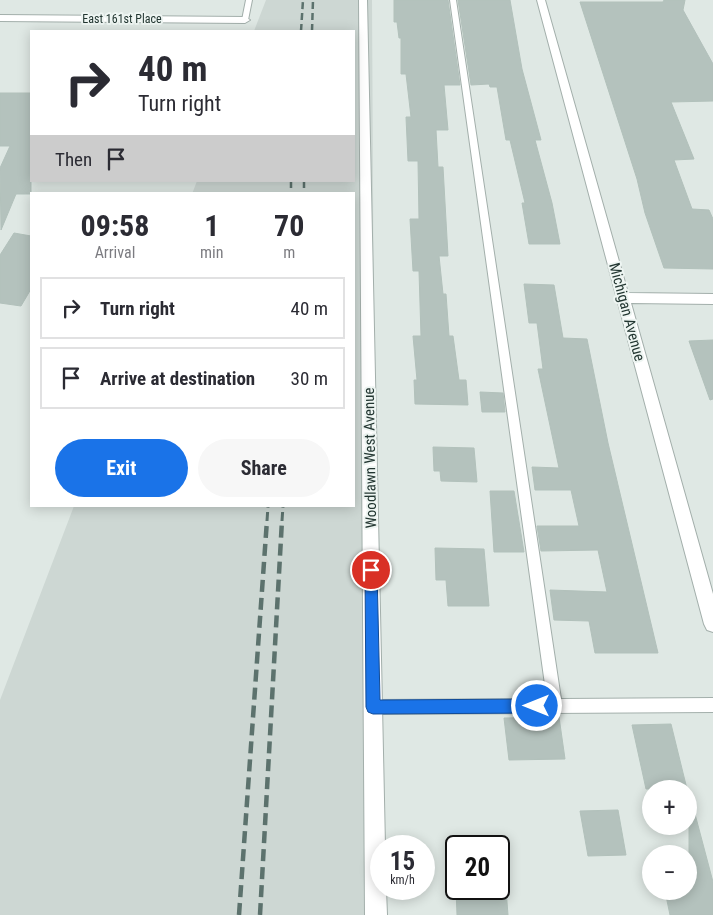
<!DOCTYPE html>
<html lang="en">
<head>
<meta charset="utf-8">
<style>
	:root { --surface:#fff; --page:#f7f7f7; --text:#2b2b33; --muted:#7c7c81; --line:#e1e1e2; --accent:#1a73e8 }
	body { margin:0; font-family:"Roboto Condensed",sans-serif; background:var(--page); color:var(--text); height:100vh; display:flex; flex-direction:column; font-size:19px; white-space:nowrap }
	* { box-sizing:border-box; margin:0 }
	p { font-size:16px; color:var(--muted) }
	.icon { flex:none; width:28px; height:28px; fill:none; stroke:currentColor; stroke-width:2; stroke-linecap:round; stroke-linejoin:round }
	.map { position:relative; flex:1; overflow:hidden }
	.details { position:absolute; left:30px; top:192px; width:325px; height:315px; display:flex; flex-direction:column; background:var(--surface); border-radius:0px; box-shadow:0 2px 12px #0003 }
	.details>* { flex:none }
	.banner { position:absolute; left:30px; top:30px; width:325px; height:152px; border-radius:0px; box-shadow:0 2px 12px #0003; background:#fff; color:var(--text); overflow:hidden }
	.controls { position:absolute; left:642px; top:780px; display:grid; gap:10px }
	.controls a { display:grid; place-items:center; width:55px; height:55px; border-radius:50%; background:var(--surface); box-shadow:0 2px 12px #0003; font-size:25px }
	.speed { position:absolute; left:370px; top:835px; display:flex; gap:10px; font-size:25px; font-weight:700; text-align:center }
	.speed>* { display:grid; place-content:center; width:65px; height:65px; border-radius:50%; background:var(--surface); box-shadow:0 2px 12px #0003; line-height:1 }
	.speed small { font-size:12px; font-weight:400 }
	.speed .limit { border:2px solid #111; border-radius:8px; background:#fff; color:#111 }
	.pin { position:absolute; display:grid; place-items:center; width:42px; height:42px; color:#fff; margin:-21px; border:2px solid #fff; border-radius:50%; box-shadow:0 1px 5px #0007 }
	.me { position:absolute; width:55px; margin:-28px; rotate:270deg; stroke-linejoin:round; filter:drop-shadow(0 0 4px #0008) }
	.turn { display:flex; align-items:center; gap:18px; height:105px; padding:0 25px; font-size:22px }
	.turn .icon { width:65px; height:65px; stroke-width:2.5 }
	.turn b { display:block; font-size:35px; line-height:42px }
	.then { display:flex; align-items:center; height:48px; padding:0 25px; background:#0003; gap:10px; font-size:19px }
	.eta { display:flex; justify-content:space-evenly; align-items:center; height:85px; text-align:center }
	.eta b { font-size:30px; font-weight:700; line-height:35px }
	.button { display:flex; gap:10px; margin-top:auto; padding:10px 25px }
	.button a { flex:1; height:58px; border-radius:30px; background:var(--accent); color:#fff; font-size:20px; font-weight:700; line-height:58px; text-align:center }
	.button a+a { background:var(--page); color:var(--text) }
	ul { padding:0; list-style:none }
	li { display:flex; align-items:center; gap:15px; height:62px; margin:0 10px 8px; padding:0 15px; border:2px solid var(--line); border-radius:0px }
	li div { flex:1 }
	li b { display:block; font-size:19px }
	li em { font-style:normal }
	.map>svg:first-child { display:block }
	.built { fill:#cdd7d3 }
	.building { fill:#b4c2bd; stroke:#b2c1bb }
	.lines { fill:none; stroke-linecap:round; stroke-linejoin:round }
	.lane-casing { stroke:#a3afab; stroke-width:2 }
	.street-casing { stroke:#a3afab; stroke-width:2 }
	.lane { fill:#fff; fill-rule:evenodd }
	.street { fill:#fff; fill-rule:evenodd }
	.rail-far2 { stroke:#5c726d; stroke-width:2.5; stroke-dasharray:7 4; stroke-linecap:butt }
	.rail-far1 { stroke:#5c726d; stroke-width:3; stroke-dasharray:9 4.5; stroke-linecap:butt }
	.rail { stroke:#5c726d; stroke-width:4.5; stroke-dasharray:12 6; stroke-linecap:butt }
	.route { fill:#1a73e8; stroke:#114b97 }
	.labels { text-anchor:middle; stroke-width:4; stroke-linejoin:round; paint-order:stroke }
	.far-street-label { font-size:12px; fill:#223631; stroke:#eef5f2 }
	.street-label { font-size:15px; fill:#223631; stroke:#eef5f2 }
</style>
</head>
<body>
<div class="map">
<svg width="713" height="915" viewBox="0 0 713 915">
	<rect width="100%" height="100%" fill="#dfe8e4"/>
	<!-- built -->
	<path class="built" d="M 266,0 L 372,0 L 377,915 L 0,915 L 0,700 L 74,506 L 354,506 L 354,194 L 192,194 L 197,181 L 354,181 L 354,31 L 254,31 Z"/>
	<!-- building -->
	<path class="building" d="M 394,0 L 448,0 L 460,85 L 444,85 L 448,130 L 436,130 L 438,167 L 443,167 L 448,256 L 439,256 L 443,294 L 446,294 L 449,336 L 453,336 L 459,380 L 466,380 L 468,405 L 415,404 L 414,380 L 417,380 L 413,336 L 421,336 L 419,271 L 413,271 L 410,219 L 419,219 L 418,161 L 408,161 L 406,117 L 411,117 L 406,74 L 401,74 L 401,38 L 399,38 L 397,22 L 394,22 Z
		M 458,0 L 510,0 L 522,69 L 541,140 L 535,140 L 552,203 L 560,244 L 529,244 L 522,203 L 525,203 L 510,140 L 506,140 L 497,87 L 490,87 L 489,84 L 471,85 Z
		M 664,0 L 685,0 L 683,10 L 713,64 L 713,101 L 671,102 L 694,159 L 674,160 L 692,209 L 709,210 L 713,219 L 713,269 L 664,268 L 645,213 L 637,179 L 580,2 L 663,2 Z
		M 0,93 L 31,93 L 31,194 L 16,194 L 1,230 L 0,168 L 10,146 L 0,146 Z
		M 14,233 L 31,236 L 31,289 L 21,306 L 0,303 L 0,255 Z
		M 524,284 L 554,285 L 563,338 L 587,339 L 608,443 L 658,653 L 595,653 L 589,621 L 554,620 L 550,590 L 607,592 L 598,550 L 541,551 L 537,526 L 579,526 L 571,490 L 535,490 L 532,467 L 559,468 L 538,369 L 543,369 L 537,323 L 529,323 Z
		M 713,340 L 713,399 L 710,400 L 689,341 Z
		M 480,392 L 503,393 L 505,412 L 482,412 Z
		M 433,447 L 474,448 L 477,482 L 441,481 L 440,471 L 434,471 Z
		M 490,491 L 514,491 L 524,552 L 494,552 Z
		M 435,548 L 484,549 L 489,606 L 448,606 L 446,580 L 436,580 Z
		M 559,717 L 565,759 L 509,760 L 504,718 Z
		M 671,724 L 687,789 L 646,789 L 632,725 Z
		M 618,810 L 626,855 L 588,856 L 580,811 Z
		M 689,814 L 695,814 L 713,882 L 713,915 L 670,915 L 665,891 L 689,891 Z
		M 456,889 L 506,889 L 508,915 L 457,915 Z"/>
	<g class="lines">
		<!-- lane casing -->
		<g class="lane-casing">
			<path id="lane" d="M 246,0 L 252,0 L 248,20 L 245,22 L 242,20 Z
				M 450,0 L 456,0 L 561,699 L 713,698 L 713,712 L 373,714 L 368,712 L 366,707 L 368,702 L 373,700 L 547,699 Z"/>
		</g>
		<!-- street casing -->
		<g class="street-casing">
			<path id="street" d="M 359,0 L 367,0 L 385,846 L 381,846 L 381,889 L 386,889 L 387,915 L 365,915 Z
				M 537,0 L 545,0 L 628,293 L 713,294 L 713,304 L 631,303 L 713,594 L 713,632 L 707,630 L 704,624 Z
				M 0,15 L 245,17 L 250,20 L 245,23 L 0,21 Z"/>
		</g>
		<!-- lane -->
		<use href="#lane" class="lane"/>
		<!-- street -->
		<use href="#street" class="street"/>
		<!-- rail-far2 -->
		<path class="rail-far2" d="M 301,31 L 303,0
			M 312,31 L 313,0
			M 291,181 L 291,194
			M 304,181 L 304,194"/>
		<!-- rail-far1 -->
		<path class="rail-far1" d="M 267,521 L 268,506
			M 282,521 L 283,506"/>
		<!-- rail -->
		<path class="rail" d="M 239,915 L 267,520
			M 260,915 L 282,520"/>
	</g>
	<!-- route -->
	<path class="route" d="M 371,564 L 376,565 L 377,570 L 380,700 L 537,699 L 542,701 L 544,706 L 542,711 L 537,713 L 373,714 L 368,712 L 366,707 L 365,570 L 367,565 Z"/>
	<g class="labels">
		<!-- far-street labels -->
		<g class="far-street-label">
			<text x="122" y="23">East 161st Place</text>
		</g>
		<!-- street labels -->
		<g class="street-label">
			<text transform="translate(627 312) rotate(75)" y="5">Michigan Avenue</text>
			<text transform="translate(370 458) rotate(-91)" y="5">Woodlawn West Avenue</text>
		</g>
	</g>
</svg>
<div class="controls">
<a>+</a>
<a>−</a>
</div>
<div class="speed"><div>15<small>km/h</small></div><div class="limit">20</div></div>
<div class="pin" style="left:371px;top:570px;background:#d93025"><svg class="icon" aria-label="arrive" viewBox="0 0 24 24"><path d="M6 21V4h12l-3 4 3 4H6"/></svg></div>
<svg class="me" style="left:537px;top:706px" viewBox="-20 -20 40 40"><circle r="17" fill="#1a73e8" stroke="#fff" stroke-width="3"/><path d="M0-11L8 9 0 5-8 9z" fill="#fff"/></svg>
<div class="banner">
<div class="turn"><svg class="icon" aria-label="right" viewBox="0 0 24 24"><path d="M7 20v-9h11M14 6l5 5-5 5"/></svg><div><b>40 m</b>Turn right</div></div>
<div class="then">Then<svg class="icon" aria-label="arrive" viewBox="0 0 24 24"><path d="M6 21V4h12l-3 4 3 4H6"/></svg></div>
</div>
<section class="details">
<div class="eta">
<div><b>09:58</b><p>Arrival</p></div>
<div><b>1</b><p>min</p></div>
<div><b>70</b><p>m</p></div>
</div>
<ul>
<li><svg class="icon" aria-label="right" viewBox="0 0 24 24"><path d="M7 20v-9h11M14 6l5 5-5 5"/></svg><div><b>Turn right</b></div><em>40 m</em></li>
<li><svg class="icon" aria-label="arrive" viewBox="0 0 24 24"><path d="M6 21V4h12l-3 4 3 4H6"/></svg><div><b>Arrive at destination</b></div><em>30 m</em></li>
</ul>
<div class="button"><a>Exit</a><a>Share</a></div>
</section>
</div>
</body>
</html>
